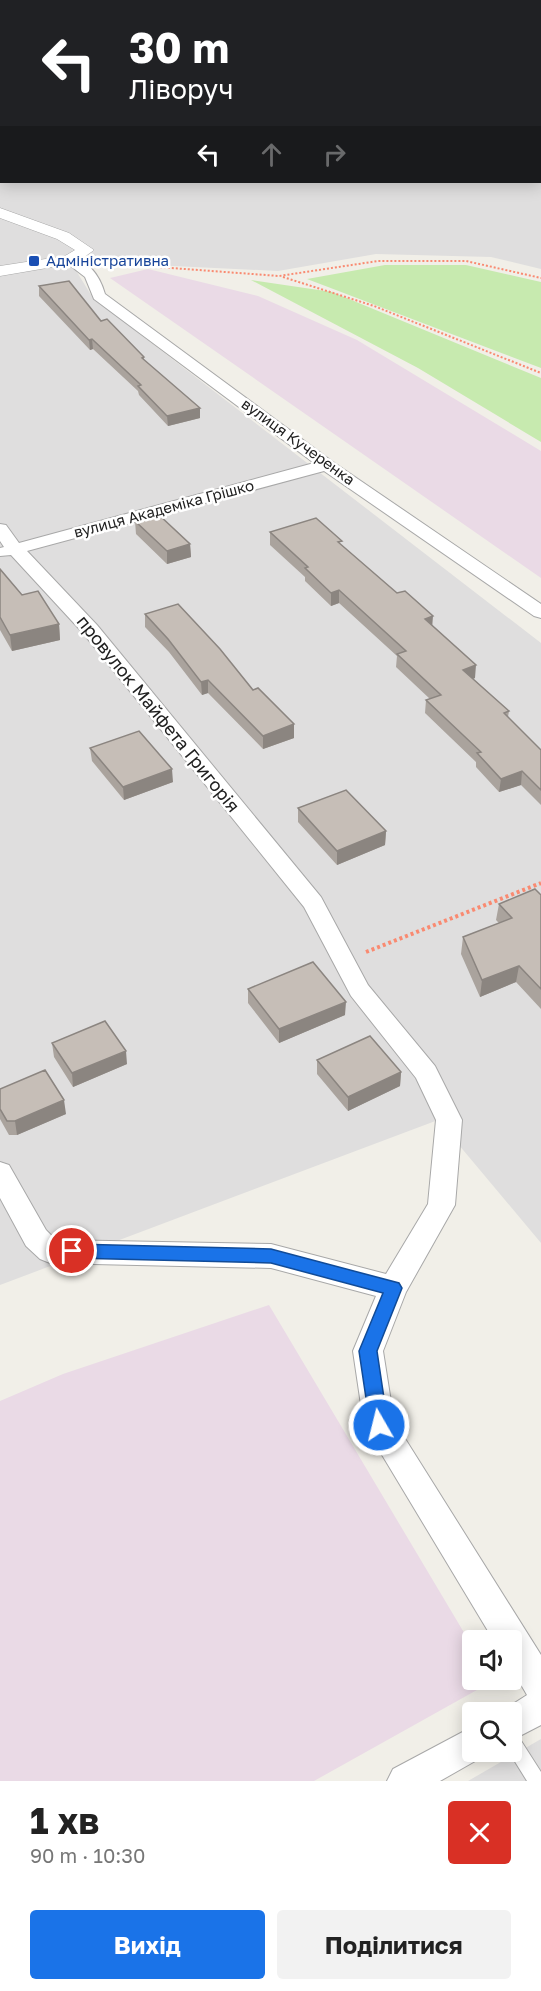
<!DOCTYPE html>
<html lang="uk">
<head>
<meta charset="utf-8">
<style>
	:root { --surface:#fff; --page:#f2f2f2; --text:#222; --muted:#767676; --accent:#1a73e8 }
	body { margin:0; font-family:"Golos Text",sans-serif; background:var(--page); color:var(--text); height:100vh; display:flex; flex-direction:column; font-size:22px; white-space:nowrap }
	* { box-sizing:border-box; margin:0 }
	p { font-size:20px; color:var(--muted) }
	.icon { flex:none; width:33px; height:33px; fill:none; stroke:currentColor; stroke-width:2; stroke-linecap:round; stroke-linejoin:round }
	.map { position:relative; height:1781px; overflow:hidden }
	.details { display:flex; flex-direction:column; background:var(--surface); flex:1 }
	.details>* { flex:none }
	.banner { position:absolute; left:0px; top:0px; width:542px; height:183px; box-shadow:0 3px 15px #0003; background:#202124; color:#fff; overflow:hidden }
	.controls { position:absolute; left:462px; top:1630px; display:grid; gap:12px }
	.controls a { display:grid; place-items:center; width:60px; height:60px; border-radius:6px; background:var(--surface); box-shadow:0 3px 15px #0003; font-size:30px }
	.pin { position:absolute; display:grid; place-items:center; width:51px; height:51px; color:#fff; margin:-26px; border:3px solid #fff; border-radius:50%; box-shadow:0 2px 6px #0007 }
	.me { position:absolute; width:66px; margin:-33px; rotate:352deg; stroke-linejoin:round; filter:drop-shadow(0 0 4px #0008) }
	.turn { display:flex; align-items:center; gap:21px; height:126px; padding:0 30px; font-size:27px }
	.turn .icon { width:78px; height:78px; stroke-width:2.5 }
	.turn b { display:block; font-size:42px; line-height:51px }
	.lanes { display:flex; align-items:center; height:57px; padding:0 30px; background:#0003; justify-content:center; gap:30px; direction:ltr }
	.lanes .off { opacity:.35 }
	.round { display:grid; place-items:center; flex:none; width:63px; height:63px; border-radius:6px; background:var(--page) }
	.summary { display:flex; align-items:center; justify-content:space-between; height:102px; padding:0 30px }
	h1 { font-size:36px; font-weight:700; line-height:45px }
	.button { display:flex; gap:12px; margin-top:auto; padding:12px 30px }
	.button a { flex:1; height:69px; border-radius:6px; background:var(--accent); color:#fff; font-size:24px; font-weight:700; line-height:69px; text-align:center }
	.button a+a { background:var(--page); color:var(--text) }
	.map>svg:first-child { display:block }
	.residential { fill:#dfdede; fill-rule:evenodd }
	.industrial { fill:#eadae6 }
	.grass { fill:#c7eaaf }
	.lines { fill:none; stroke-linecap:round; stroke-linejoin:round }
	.service-casing { stroke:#a8a8a8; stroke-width:2 }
	.minor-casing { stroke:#a8a8a8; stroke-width:2 }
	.tertiary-casing { stroke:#a8a8a8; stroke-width:1 }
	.path-far1 { stroke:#f98a71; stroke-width:2; stroke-dasharray:2 2; stroke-linecap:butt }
	.path { stroke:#f98a71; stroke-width:4; stroke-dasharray:3 3; stroke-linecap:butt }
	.service { fill:#fff; fill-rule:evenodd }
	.minor { fill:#fff; fill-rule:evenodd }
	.tertiary { fill:#fff; fill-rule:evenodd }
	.wall { fill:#aaa39d }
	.shaded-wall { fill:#8b8580 }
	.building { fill:#c6beb7; stroke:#8b8580; stroke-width:1.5 }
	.route { fill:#1a73e8; stroke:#114b97; stroke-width:1.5 }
	.transit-dot { fill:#1a4fb4; stroke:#fff; stroke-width:2 }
	.labels { text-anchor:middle; stroke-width:5; stroke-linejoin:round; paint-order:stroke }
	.far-transit-label { font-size:15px; fill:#164399; stroke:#fff; text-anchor:start }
	.far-street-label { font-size:15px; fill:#212121; stroke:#fff }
	.street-label { font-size:18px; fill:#212121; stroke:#fff }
</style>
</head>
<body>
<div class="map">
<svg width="541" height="1781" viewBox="0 0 541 1781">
	<rect width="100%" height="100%" fill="#f1efe8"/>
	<!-- residential -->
	<path class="residential" d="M 0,0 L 541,0 L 541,269 L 491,257 L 376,254 L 278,271 L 70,261 L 93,298 L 541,643 L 541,1243 L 438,1120 L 0,1285 ZM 2,2 L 540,2 L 540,182 L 2,182 Z
		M 541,1739 L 541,1781 L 468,1781 Z"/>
	<!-- industrial -->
	<path class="industrial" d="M 148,269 L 258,296 L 357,340 L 541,451 L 541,578 L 110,278 Z
		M 269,1305 L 472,1646 L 472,1680 L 493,1681 L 314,1781 L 0,1781 L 0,1401 L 63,1374 Z"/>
	<!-- grass -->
	<path class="grass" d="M 385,265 L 466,265 L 541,282 L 541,368 L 307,279 Z
		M 251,280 L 332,292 L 541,378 L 541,442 L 418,368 Z"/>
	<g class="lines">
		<!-- service casing -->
		<g class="service-casing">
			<path id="service" d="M 540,132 L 541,132 L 541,136 L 540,136 Z
				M 512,1734 L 518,1736 L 541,1772 L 541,1781 L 527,1781 L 509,1752 L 512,1752 Z"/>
		</g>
		<!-- minor casing -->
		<g class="minor-casing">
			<path id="minor" d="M 170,0 L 184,0 L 169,2 Z
				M 234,0 L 246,0 L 247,2 L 235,2 Z
				M 0,29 L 2,29 L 2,35 L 0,35 Z
				M 2,161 L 2,169 L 0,170 L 0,162 Z
				M 70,256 C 89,261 100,276 105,294 L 333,462 L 541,604 L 541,618 L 534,616 L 324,471 L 27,551 L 97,625 L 321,897 L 368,985 L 435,1066 L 462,1120 L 455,1205 L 406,1292 L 383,1351 L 394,1421 L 541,1655 L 541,1725 L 512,1740 L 512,1713 L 499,1713 L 527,1695 L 512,1669 L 512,1641 L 494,1641 L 364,1425 L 353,1351 L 376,1296 L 271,1268 L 50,1263 L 40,1259 L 26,1246 L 0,1198 L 0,1162 L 9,1165 L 46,1230 L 56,1240 L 271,1244 L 386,1274 L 428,1204 L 436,1120 L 416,1078 L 351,996 L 304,907 L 83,633 L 11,555 L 0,556 L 0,548 L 4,547 L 0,541 L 0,524 L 6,525 L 19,543 L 314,463 L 94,299 L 85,277 L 63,260 Z
				M 472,1727 L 472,1752 L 486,1752 L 484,1756 L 440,1781 L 387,1781 L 393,1769 Z"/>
		</g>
		<!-- tertiary casing -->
		<g class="tertiary-casing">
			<path id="tertiary" d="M 0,208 L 69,233 L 94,250 L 76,263 L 0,276 L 0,266 L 65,256 L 75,250 L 57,239 L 0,218 Z"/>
		</g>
		<!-- path-far1 -->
		<path class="path-far1" d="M 104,263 L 279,276 L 378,261 L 466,261 L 541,278
			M 283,277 L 374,306 L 541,373"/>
		<!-- path -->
		<path class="path" d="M 366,952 L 541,883"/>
		<!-- service -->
		<use href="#service" class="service"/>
		<!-- minor -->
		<use href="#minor" class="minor"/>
		<!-- tertiary -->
		<use href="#tertiary" class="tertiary"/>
	</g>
	<!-- wall -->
	<path class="wall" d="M 39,286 L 101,321 L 144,357 L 144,360 L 200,418 L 168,426 L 139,395 L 138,391 L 93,349 L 90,350 L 39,296 Z
		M 135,521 L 190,544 L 191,557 L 167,564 L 136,534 Z
		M 270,532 L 341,545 L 433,626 L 475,678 L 473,679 L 509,711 L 508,717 L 541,750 L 541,805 L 521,785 L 499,792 L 476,767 L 476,762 L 425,713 L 426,700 L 430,699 L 396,667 L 397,656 L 339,603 L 331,606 L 305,581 L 305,577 L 270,545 Z
		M 0,569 L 22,595 L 59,624 L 60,640 L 12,651 L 0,630 Z
		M 145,614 L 253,690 L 294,738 L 263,749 L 208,693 L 202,695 L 169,652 L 145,627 Z
		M 90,748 L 173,782 L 124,800 L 92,761 Z
		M 298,808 L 386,831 L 385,845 L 337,865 L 298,822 Z
		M 541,895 L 541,1009 L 516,982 L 480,997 L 461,954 L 463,937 L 499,923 L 496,920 L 499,904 Z
		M 248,989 L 345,1015 L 279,1043 L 248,1003 Z
		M 52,1043 L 127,1064 L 73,1087 L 54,1057 Z
		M 317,1060 L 401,1072 L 400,1086 L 348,1111 L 317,1074 Z
		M 0,1089 L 66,1114 L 17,1135 L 9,1135 L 0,1119 Z"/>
	<!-- shaded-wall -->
	<path class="shaded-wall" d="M 92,339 L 93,349 L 90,350 L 89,340 Z
		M 200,408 L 200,418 L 168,426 L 167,416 Z
		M 190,544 L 191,557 L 167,564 L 167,551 Z
		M 339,590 L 339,603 L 331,606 L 331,593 Z
		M 433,616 L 432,629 L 425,619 Z
		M 59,624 L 60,640 L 12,651 L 10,635 Z
		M 476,665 L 475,678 L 461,683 L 463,670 Z
		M 208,680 L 208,693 L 202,695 L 201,682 Z
		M 294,724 L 294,738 L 263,749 L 263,736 Z
		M 172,769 L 173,782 L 124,800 L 123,787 Z
		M 522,771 L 521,785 L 499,792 L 501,779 Z
		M 386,831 L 385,845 L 337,865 L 337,851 Z
		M 519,966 L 516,982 L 480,997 L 482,980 Z
		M 346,1002 L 345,1015 L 279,1043 L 279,1029 Z
		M 126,1051 L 127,1064 L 73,1087 L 72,1073 Z
		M 401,1072 L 400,1086 L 348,1111 L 348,1097 Z
		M 64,1100 L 66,1114 L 17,1135 L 15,1121 Z"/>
	<!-- building -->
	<path class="building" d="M 69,281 L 101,321 L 107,319 L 144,357 L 142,358 L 200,408 L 167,416 L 138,386 L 141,385 L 92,339 L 89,340 L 39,286 Z
		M 158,514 L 190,544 L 167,551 L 135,521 Z
		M 316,518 L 342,541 L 338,542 L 397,593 L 405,591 L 433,616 L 425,619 L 476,665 L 463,670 L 509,711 L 504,713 L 541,750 L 541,790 L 522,771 L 501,779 L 477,753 L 481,752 L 426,700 L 441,695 L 397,654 L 406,651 L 339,590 L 331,593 L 305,568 L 308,567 L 270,532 Z
		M 0,569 L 22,595 L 38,591 L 59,624 L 10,635 L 0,617 Z
		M 178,604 L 220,649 L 253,690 L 258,688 L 294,724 L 263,736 L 208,680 L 201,682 L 168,639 L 145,614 Z
		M 139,731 L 172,769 L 123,787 L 90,748 Z
		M 346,790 L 386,831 L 337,851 L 298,808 Z
		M 535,889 L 541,895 L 541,989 L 519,966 L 482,980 L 463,937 L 512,918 L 499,904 Z
		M 313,962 L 346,1002 L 279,1029 L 248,989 Z
		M 105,1021 L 126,1051 L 72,1073 L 52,1043 Z
		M 370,1036 L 401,1072 L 348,1097 L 317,1060 Z
		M 45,1070 L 64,1100 L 15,1121 L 7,1121 L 0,1109 L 0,1089 Z"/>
	<!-- route -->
	<path class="route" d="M 72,1244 L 271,1249 L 399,1283 L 402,1288 L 377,1351 L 388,1425 L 385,1431 L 379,1433 L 372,1431 L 370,1425 L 359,1351 L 383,1293 L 271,1263 L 72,1258 L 66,1256 L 63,1251 L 66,1246 Z"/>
	<!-- markers -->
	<rect class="transit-dot" x="28" y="255" width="12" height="12" rx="3"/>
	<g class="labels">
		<!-- far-transit labels -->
		<g class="far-transit-label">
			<text x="46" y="266">Адміністративна</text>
		</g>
		<!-- far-street labels -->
		<g class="far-street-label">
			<text transform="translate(298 442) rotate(36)" y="5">вулиця Кучеренка</text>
			<text transform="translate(164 509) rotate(-15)" y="5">вулиця Академіка Грішко</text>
		</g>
		<!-- street labels -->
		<g class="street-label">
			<text transform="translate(158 714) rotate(51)" y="6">провулок Майфета Григорія</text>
		</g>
	</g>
</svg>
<div class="controls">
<a><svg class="icon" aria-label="sound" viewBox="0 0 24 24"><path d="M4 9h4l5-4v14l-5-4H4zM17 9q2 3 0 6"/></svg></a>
<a><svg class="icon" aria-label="search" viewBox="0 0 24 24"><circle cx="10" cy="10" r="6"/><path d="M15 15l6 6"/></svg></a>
</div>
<div class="pin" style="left:72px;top:1251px;background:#d93025"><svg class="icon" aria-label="arrive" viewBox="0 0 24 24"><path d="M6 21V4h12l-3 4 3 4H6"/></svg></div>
<svg class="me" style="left:379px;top:1425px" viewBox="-20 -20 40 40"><circle r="17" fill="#1a73e8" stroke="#fff" stroke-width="3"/><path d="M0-11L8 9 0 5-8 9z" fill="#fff"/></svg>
<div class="banner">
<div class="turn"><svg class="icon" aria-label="left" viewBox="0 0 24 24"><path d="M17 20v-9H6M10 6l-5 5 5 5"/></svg><div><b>30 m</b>Ліворуч</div></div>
<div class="lanes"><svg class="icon" aria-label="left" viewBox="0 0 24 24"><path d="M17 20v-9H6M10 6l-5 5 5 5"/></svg><svg class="icon off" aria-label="ahead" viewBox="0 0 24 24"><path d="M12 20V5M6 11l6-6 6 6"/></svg><svg class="icon off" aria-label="right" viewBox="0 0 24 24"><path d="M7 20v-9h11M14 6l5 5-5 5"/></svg></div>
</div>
</div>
<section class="details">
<div class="summary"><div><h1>1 хв</h1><p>90 m · 10:30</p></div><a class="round" style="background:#d93025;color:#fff"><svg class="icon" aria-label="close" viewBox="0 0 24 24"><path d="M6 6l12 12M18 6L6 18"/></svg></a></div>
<div class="button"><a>Вихід</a><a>Поділитися</a></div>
</section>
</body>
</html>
